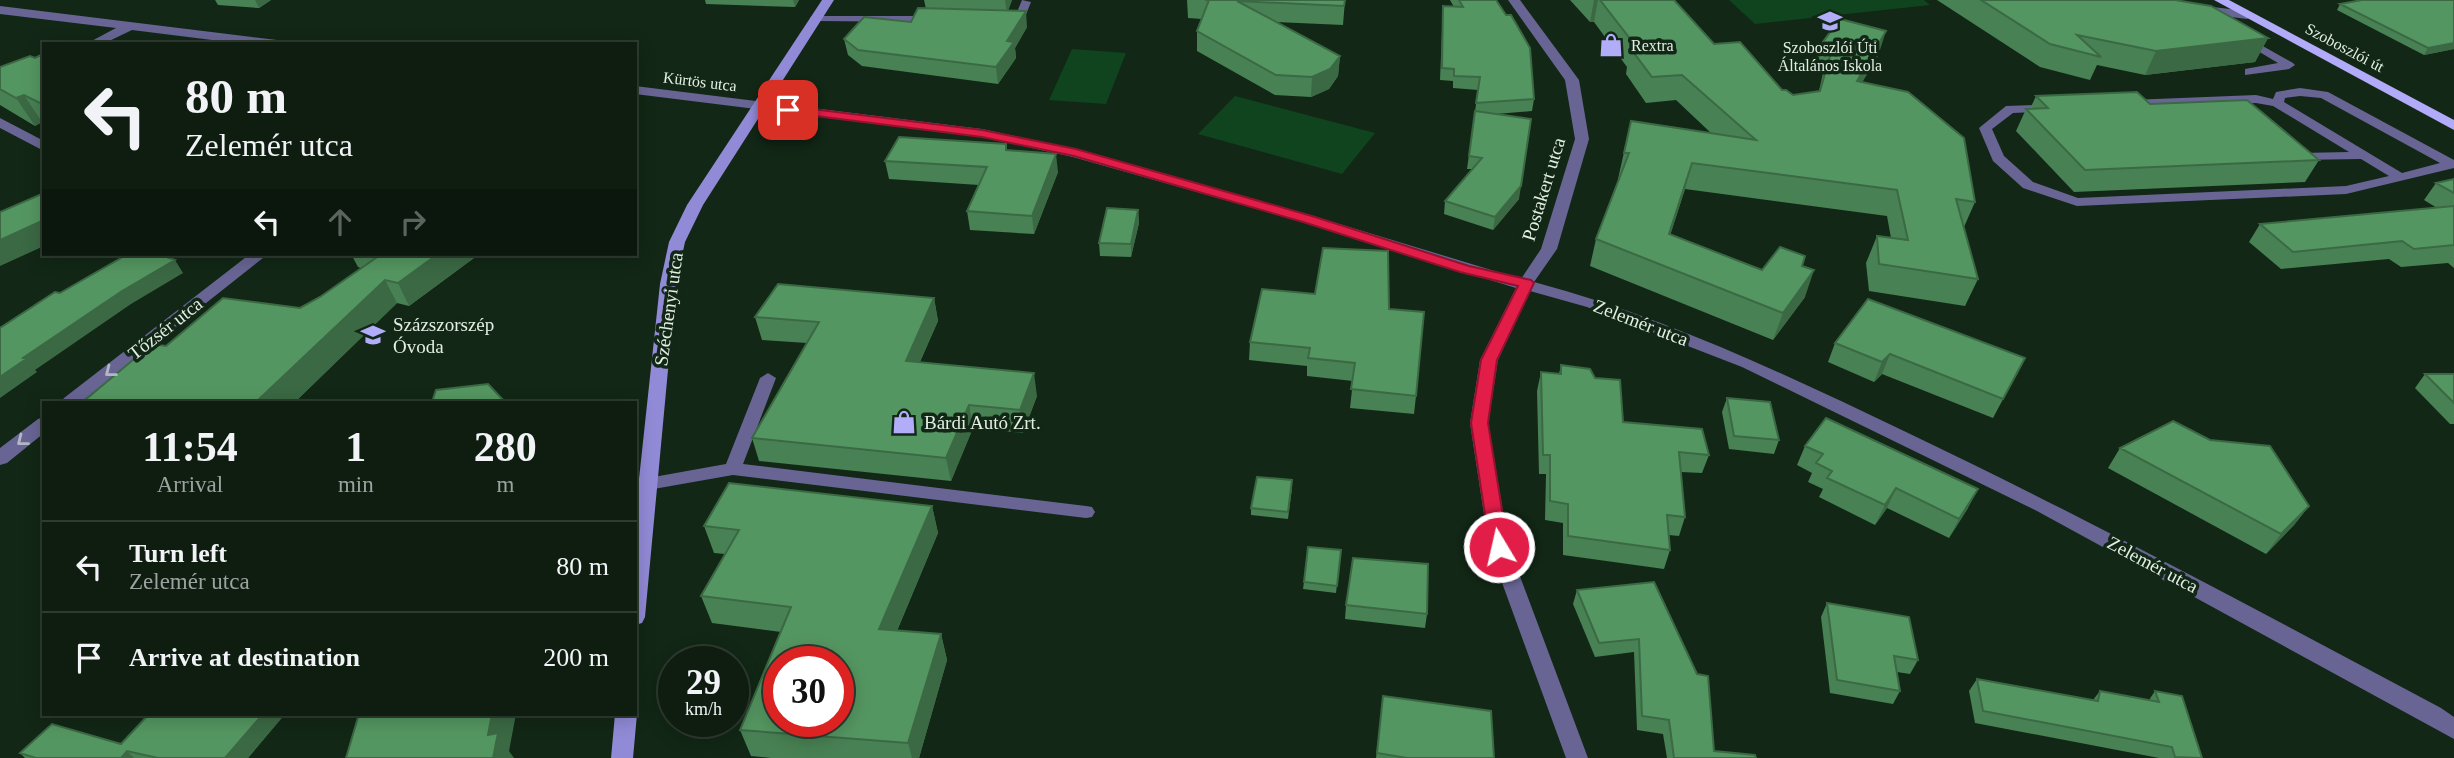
<!DOCTYPE html>
<html lang="en">
<head>
<meta charset="utf-8">
<style>
	:root { --surface:#0e1d10; --page:#1c2a1e; --text:#f1f3f6; --muted:#9ba29f; --line:#2e3b30 }
	body { margin:0; font-family:"Times New Roman",serif; background:var(--page); color:var(--text); height:100vh; display:flex; flex-direction:column; font-size:26px; white-space:nowrap }
	* { box-sizing:border-box; margin:0 }
	p { font-size:23px; color:var(--muted) }
	.icon { flex:none; width:38px; height:38px; fill:none; stroke:currentColor; stroke-width:2; stroke-linecap:round; stroke-linejoin:round }
	.map { position:relative; flex:1; overflow:hidden }
	.sheet { position:absolute; left:42px; top:401px; width:595px; height:315px; display:flex; flex-direction:column; background:var(--surface); border-radius:0px; box-shadow:0 4px 18px #0003,0 0 0 2px var(--line) }
	.sheet>* { flex:none }
	.top-card { position:absolute; left:42px; top:42px; width:595px; height:214px; border-radius:0px; box-shadow:0 4px 18px #0003,0 0 0 2px var(--line); background:#0e1d10; color:var(--text); overflow:hidden }
	.speed { position:absolute; left:658px; top:646px; display:flex; gap:14px; font-size:35px; font-weight:700; text-align:center }
	.speed>* { display:grid; place-content:center; width:91px; height:91px; border-radius:50%; background:var(--surface); box-shadow:0 4px 18px #0003,0 0 0 2px var(--line); line-height:1 }
	.speed small { font-size:18px; font-weight:400 }
	.speed .limit { border:10px solid #d22; background:#fff; color:#111 }
	.pin { position:absolute; display:grid; place-items:center; width:60px; height:60px; color:#fff; margin:-30px; border-radius:14px; box-shadow:0 4px 10px #0006 }
	.me { position:absolute; width:77px; margin:-38px; rotate:351deg; stroke-linejoin:round; filter:drop-shadow(0 0 5px #0008) }
	.turn { display:flex; align-items:center; gap:24px; height:147px; padding:0 28px; font-size:32px }
	.turn .icon { width:91px; height:91px; stroke-width:2.5 }
	.turn b { display:block; font-size:49px; line-height:60px }
	.lanes { display:flex; align-items:center; height:66px; padding:0 28px; background:#0003; justify-content:center; gap:35px; direction:ltr }
	.lanes .off { opacity:.35 }
	.eta { display:flex; justify-content:space-evenly; align-items:center; height:119px; text-align:center }
	.eta b { font-size:42px; font-weight:700; line-height:49px }
	ul { padding:0; list-style:none }
	li { display:flex; align-items:center; gap:21px; height:91px; padding:0 28px; border-top:2px solid var(--line) }
	li div { flex:1 }
	li b { display:block; font-size:26px }
	li em { font-style:normal }
	.map>svg:first-child { display:block }
	.green { fill:#0f441e }
	.lines { fill:none; stroke-linecap:round; stroke-linejoin:round }
	.lane { fill:#686594; fill-rule:evenodd }
	.street { fill:#686594; fill-rule:evenodd }
	.secondary { fill:#918ad6; fill-rule:evenodd }
	.primary { fill:#b1abfa; fill-rule:evenodd }
	.wall { fill:#488153 }
	.shaded-wall { fill:#3b6944 }
	.building { fill:#549661; stroke:#3b6944; stroke-width:2; fill-rule:evenodd }
	.oneway { stroke:#b1b8c3 }
	.route { fill:#e11d48; stroke:#92132f; stroke-width:2 }
	.labels { text-anchor:middle; stroke-width:7; stroke-linejoin:round; paint-order:stroke }
	.far-poi-label { font-size:16px; fill:#e2efe3; stroke:#122716; text-anchor:start }
	.far-street-label { font-size:16px; fill:#e2efe3; stroke:#122716 }
	.street-label { font-size:19px; fill:#e2efe3; stroke:#122716 }
	.poi-label { font-size:19px; fill:#e2efe3; stroke:#122716; text-anchor:start }
</style>
</head>
<body>
<div class="map">
<svg width="2454" height="758" viewBox="0 0 2454 758">
	<rect width="100%" height="100%" fill="#122716"/>
	<!-- green -->
	<path class="green" d="M 1729,0 L 1924,0 L 1930,5 L 1755,24 Z
		M 1072,49 L 1126,53 L 1106,104 L 1049,100 Z
		M 1235,96 L 1375,133 L 1342,174 L 1198,134 Z"/>
	<g class="lines">
		<!-- lane -->
		<path class="lane" d="M 1022,0 L 1031,2 L 1023,22 L 1004,22 L 1004,18 L 1015,17 Z
			M 812,16 L 933,16 L 939,19 L 933,22 L 816,21 L 810,18 Z
			M 2245,36 L 2293,63 L 2295,65 L 2289,69 L 2245,75 L 2245,69 L 2278,63 L 2241,41 L 2239,39 Z
			M 2300,88 L 2328,92 L 2454,160 L 2454,168 L 2346,194 L 2077,206 L 2023,188 L 1993,161 L 1979,128 L 2006,106 L 2056,104 L 2058,107 L 2052,111 L 2013,113 L 1992,129 L 2004,156 L 2033,182 L 2078,198 L 2346,186 L 2389,176 L 2361,159 L 2296,160 L 2295,157 L 2301,153 L 2349,152 L 2273,106 L 2256,103 L 2131,108 L 2125,104 L 2131,100 L 2256,95 L 2273,99 L 2276,92 ZM 2300,96 L 2321,98 L 2440,163 L 2402,173 L 2284,102 L 2285,98 Z
			M 768,373 L 776,378 L 743,464 L 1086,506 L 1092,507 L 1095,512 L 1092,517 L 1086,518 L 733,475 L 648,490 L 642,488 L 639,484 L 642,480 L 648,478 L 726,464 L 760,378 Z"/>
		<!-- street -->
		<path class="street" d="M 1508,0 L 1520,0 L 1579,80 L 1589,139 L 1557,249 L 1534,282 C 1665,317 1785,374 1906,432 C 2087,518 2264,614 2441,708 L 2454,717 L 2454,739 L 2037,511 L 1742,367 L 1587,307 L 1530,291 L 1498,360 L 1488,423 L 1509,547 L 1588,758 L 1566,758 L 1489,547 L 1470,423 L 1480,360 L 1516,288 L 1303,222 L 1073,157 L 982,137 L 635,94 L 635,86 L 982,129 L 1076,149 L 1313,216 L 1521,279 L 1541,249 L 1575,139 L 1565,80 Z
			M 0,6 L 277,40 L 283,44 L 244,44 L 132,30 L 103,44 L 86,44 L 116,28 L 0,14 Z
			M 2204,6 L 2247,11 L 2253,15 L 2247,19 L 2200,13 L 2198,10 Z
			M 0,118 L 44,141 L 44,151 L 0,128 Z
			M 250,254 L 268,254 L 81,402 L 61,402 L 64,398 Z
			M 44,417 L 44,433 L 7,463 L 0,465 L 0,448 L 38,419 Z"/>
		<!-- secondary -->
		<path class="secondary" d="M 822,0 L 834,0 L 703,205 L 685,242 L 676,284 L 645,617 L 642,623 L 635,625 L 635,516 L 660,284 L 669,242 L 687,205 Z
			M 635,710 L 637,714 L 633,758 L 611,758 L 615,714 L 635,714 Z"/>
		<!-- primary -->
		<path class="primary" d="M 2214,0 L 2229,0 L 2454,120 L 2454,130 Z"/>
	</g>
	<!-- wall -->
	<path class="wall" d="M 215,0 L 271,0 L 259,8 L 218,5 Z
		M 705,0 L 799,0 L 795,7 L 706,4 Z
		M 924,0 L 1012,0 L 1008,10 L 1027,27 L 1015,48 L 1016,58 L 998,84 L 862,66 L 848,55 L 844,39 L 911,22 L 926,9 Z
		M 1187,0 L 1345,0 L 1343,25 L 1276,22 L 1340,56 L 1338,76 L 1329,89 L 1311,97 L 1275,95 L 1197,51 L 1197,31 L 1202,19 L 1188,18 Z
		M 1450,0 L 1496,0 L 1534,99 L 1532,111 L 1496,114 L 1519,199 L 1493,230 L 1444,214 L 1445,201 L 1472,169 L 1467,169 L 1478,90 L 1453,88 L 1453,81 L 1440,80 L 1443,6 L 1454,7 Z
		M 1570,0 L 1674,0 L 1714,44 L 1782,90 L 1793,95 L 1819,91 L 1823,73 L 1812,70 L 1820,46 L 1878,56 L 1862,82 L 1975,202 L 1964,227 L 1978,279 L 1965,306 L 1869,291 L 1866,263 L 1877,236 L 1891,238 L 1887,216 L 1685,189 L 1670,235 L 1762,270 L 1802,266 L 1805,297 L 1773,340 L 1590,266 L 1596,239 L 1619,179 L 1618,179 L 1631,121 L 1712,134 L 1676,100 L 1646,103 L 1626,74 L 1627,67 L 1594,22 L 1590,22 Z
		M 1937,0 L 2175,0 L 2268,38 L 2255,62 L 2145,75 L 2097,65 L 2090,80 L 2040,67 Z
		M 2454,0 L 2454,49 L 2424,55 L 2337,10 L 2340,4 Z
		M 44,57 L 44,123 L 42,122 L 35,126 L 0,105 L 0,67 Z
		M 2036,96 L 2150,104 L 2319,160 L 2305,182 L 2074,192 L 2016,131 L 2026,109 L 2030,109 Z
		M 885,161 L 1058,172 L 1034,234 L 970,230 L 967,211 L 979,185 L 889,179 Z
		M 2454,179 L 2454,268 L 2448,263 L 2401,267 L 2389,259 L 2281,269 L 2249,242 L 2260,224 L 2437,208 L 2424,200 L 2436,183 Z
		M 1138,210 L 1139,223 L 1131,257 L 1100,256 L 1099,243 Z
		M 351,254 L 472,254 L 474,258 L 409,306 L 397,303 L 295,402 L 87,402 L 85,400 L 166,346 L 300,308 L 320,297 L 361,268 L 358,267 Z
		M 934,298 L 938,321 L 920,362 L 1037,396 L 1023,433 L 973,428 L 951,481 L 759,461 L 752,438 L 807,343 L 762,340 L 755,317 Z
		M 1389,309 L 1416,396 L 1414,414 L 1350,408 L 1353,381 L 1307,376 L 1307,366 L 1249,360 L 1250,342 Z
		M 1835,343 L 2025,358 L 1993,418 L 1882,374 L 1874,382 L 1828,362 Z
		M 1561,365 L 1595,378 L 1623,422 L 1709,455 L 1702,473 L 1681,472 L 1685,517 L 1679,536 L 1669,535 L 1670,550 L 1664,569 L 1563,555 L 1563,523 L 1545,520 L 1546,474 L 1539,474 L 1537,391 L 1541,372 L 1559,374 Z
		M 2425,374 L 2454,374 L 2454,424 L 2450,424 L 2415,388 Z
		M 1727,398 L 1779,440 L 1774,454 L 1729,449 L 1722,412 Z
		M 1805,446 L 1968,508 L 1949,538 L 1887,508 L 1875,525 L 1819,497 L 1823,489 L 1808,482 L 1812,473 L 1797,465 Z
		M 2120,448 L 2309,506 L 2294,525 L 2266,554 L 2108,468 Z
		M 1292,488 L 1288,519 L 1251,515 L 1251,508 Z
		M 932,506 L 938,533 L 897,631 L 941,634 L 947,660 L 919,758 L 771,758 L 751,756 L 740,730 L 781,632 L 712,623 L 701,596 L 725,554 L 714,553 L 704,526 Z
		M 1341,550 L 1336,593 L 1303,589 L 1304,582 Z
		M 1654,582 L 1714,751 L 1756,758 L 1667,758 L 1663,734 L 1637,730 L 1634,652 L 1595,657 L 1573,604 L 1577,590 Z
		M 1827,603 L 1918,660 L 1910,674 L 1897,672 L 1900,691 L 1893,704 L 1830,693 L 1821,617 Z
		M 1346,605 L 1427,614 L 1425,628 L 1345,619 Z
		M 1977,679 L 2093,700 L 2100,691 L 2149,700 L 2155,691 L 2202,758 L 2159,758 L 1975,723 L 1969,691 Z
		M 1383,696 L 1494,758 L 1376,758 Z
		M 149,714 L 285,714 L 248,758 L 25,758 L 20,753 L 121,744 Z"/>
	<!-- shaded-wall -->
	<path class="shaded-wall" d="M 255,0 L 271,0 L 259,8 Z
		M 793,0 L 799,0 L 795,7 Z
		M 1005,0 L 1012,0 L 1007,14 Z
		M 1594,0 L 1598,0 L 1594,22 L 1590,22 Z
		M 1026,11 L 1027,27 L 1015,48 L 1016,58 L 998,84 L 996,67 L 1007,41 Z
		M 1886,31 L 1878,56 L 1848,106 L 1857,81 Z
		M 2268,38 L 2255,62 L 2145,75 L 2156,51 Z
		M 2454,43 L 2454,49 L 2424,55 L 2428,48 Z
		M 1340,56 L 1338,76 L 1329,89 L 1311,97 L 1312,77 Z
		M 24,95 L 42,122 L 35,126 L 16,98 Z
		M 1056,154 L 1058,172 L 1034,234 L 1032,216 Z
		M 1692,163 L 1685,189 L 1662,261 L 1669,234 Z
		M 1521,186 L 1519,199 L 1493,230 L 1495,217 Z
		M 1138,210 L 1139,223 L 1131,257 L 1131,244 Z
		M 44,220 L 44,246 L 0,266 L 0,240 Z
		M 438,254 L 472,254 L 474,258 L 409,306 L 398,283 Z
		M 175,260 L 183,273 L 131,304 L 35,370 L 37,372 L 0,398 L 0,377 L 23,358 L 122,291 Z
		M 1814,270 L 1805,297 L 1773,340 L 1783,313 Z
		M 385,280 L 397,303 L 295,402 L 256,402 Z
		M 934,298 L 938,321 L 910,383 L 906,361 Z
		M 1890,354 L 1882,374 L 1874,382 L 1882,362 Z
		M 1034,373 L 1037,396 L 1023,433 L 1020,410 Z
		M 969,405 L 973,428 L 951,481 L 946,458 Z
		M 1896,488 L 1887,508 L 1875,525 L 1885,505 Z
		M 1978,489 L 1968,508 L 1949,538 L 1959,519 Z
		M 932,506 L 938,533 L 886,656 L 879,629 Z
		M 2309,506 L 2294,525 L 2266,554 L 2281,534 Z
		M 941,634 L 947,660 L 919,758 L 912,758 L 908,743 Z
		M 263,714 L 285,714 L 248,758 L 225,758 Z
		M 492,714 L 516,714 L 509,751 L 514,758 L 493,758 L 488,735 Z
		M 127,751 L 134,758 L 121,758 Z"/>
	<!-- building -->
	<path class="building" d="M 1205,0 L 1345,0 L 1344,6 L 1237,1 L 1340,56 L 1330,69 L 1312,77 L 1276,75 L 1197,31 L 1209,0 Z
		M 1459,0 L 1496,0 L 1506,15 L 1511,15 L 1530,48 L 1534,99 L 1476,103 L 1480,77 L 1454,76 L 1454,69 L 1442,68 L 1443,6 L 1463,7 Z
		M 1600,0 L 1674,0 L 1714,44 L 1740,42 L 1782,90 L 1786,90 L 1793,95 L 1820,91 L 1832,49 L 1820,46 L 1840,19 L 1886,31 L 1857,81 L 1908,92 L 1964,138 L 1975,202 L 1956,199 L 1978,279 L 1879,264 L 1877,236 L 1908,240 L 1897,190 L 1692,163 L 1669,234 L 1762,270 L 1780,247 L 1805,256 L 1802,266 L 1814,270 L 1783,313 L 1596,239 L 1629,153 L 1624,153 L 1631,121 L 1756,140 L 1682,75 L 1652,77 L 1631,49 L 1638,49 Z
		M 1981,0 L 2175,0 L 2211,6 L 2268,38 L 2156,51 L 2077,35 L 2101,57 L 2050,44 Z
		M 2362,0 L 2454,0 L 2454,43 L 2428,48 L 2340,4 Z
		M 918,8 L 1026,11 L 1007,41 L 1014,42 L 996,67 L 858,50 L 844,39 L 864,17 L 911,22 Z
		M 41,55 L 44,57 L 44,105 L 24,95 L 16,98 L 0,89 L 0,67 L 30,56 L 35,58 Z
		M 2137,92 L 2150,104 L 2247,100 L 2319,160 L 2085,170 L 2026,109 L 2048,108 L 2036,96 Z
		M 1475,111 L 1531,119 L 1521,186 L 1495,217 L 1445,201 L 1482,158 L 1469,156 Z
		M 899,137 L 1006,144 L 1006,150 L 1056,154 L 1032,216 L 967,211 L 987,167 L 885,161 Z
		M 2454,179 L 2454,193 L 2436,183 Z
		M 44,193 L 44,220 L 0,240 L 0,212 Z
		M 2454,206 L 2454,245 L 2414,249 L 2402,241 L 2293,252 L 2260,224 Z
		M 1107,208 L 1138,210 L 1131,244 L 1099,243 Z
		M 1323,248 L 1388,251 L 1389,309 L 1424,312 L 1416,396 L 1351,389 L 1355,363 L 1308,358 L 1310,348 L 1250,342 L 1262,289 L 1315,294 Z
		M 128,254 L 158,254 L 175,260 L 122,291 L 23,358 L 26,359 L 0,377 L 0,328 L 55,292 L 60,293 Z
		M 377,254 L 438,254 L 398,283 L 385,280 L 256,402 L 101,402 L 85,400 L 152,344 L 166,346 L 223,298 L 300,308 L 320,297 L 380,255 Z
		M 778,284 L 934,298 L 906,361 L 1034,373 L 1020,410 L 969,405 L 946,458 L 752,438 L 819,322 L 755,317 Z
		M 1868,299 L 2025,358 L 2003,399 L 1890,354 L 1882,362 L 1835,343 Z
		M 1561,365 L 1590,369 L 1595,378 L 1620,380 L 1623,422 L 1702,429 L 1709,455 L 1679,452 L 1685,517 L 1667,515 L 1670,550 L 1568,536 L 1568,504 L 1550,501 L 1550,455 L 1543,455 L 1541,372 L 1561,374 Z
		M 2425,374 L 2454,374 L 2454,403 Z
		M 488,384 L 505,402 L 432,402 L 436,390 Z
		M 1727,398 L 1770,402 L 1779,440 L 1734,436 Z
		M 1826,418 L 1978,489 L 1959,519 L 1896,488 L 1885,505 L 1827,478 L 1832,471 L 1816,463 L 1823,454 L 1805,446 Z
		M 2173,421 L 2210,440 L 2270,446 L 2309,506 L 2281,534 L 2120,448 Z
		M 1257,477 L 1292,480 L 1288,512 L 1251,508 Z
		M 729,483 L 932,506 L 879,629 L 941,634 L 908,743 L 740,730 L 791,607 L 701,596 L 739,530 L 704,526 ZM 779,662 L 838,662 L 838,721 L 779,721 Z
		M 1308,547 L 1341,550 L 1337,586 L 1304,582 Z
		M 1353,558 L 1428,564 L 1427,614 L 1346,605 Z
		M 1654,582 L 1697,674 L 1708,676 L 1714,751 L 1755,755 L 1756,758 L 1674,758 L 1669,720 L 1642,716 L 1639,639 L 1599,643 L 1577,590 Z
		M 1827,603 L 1909,617 L 1918,660 L 1894,656 L 1900,691 L 1837,680 Z
		M 1977,679 L 2098,701 L 2100,691 L 2159,702 L 2155,691 L 2182,696 L 2202,758 L 2175,757 L 2172,747 L 1983,711 Z
		M 1383,696 L 1491,711 L 1494,758 L 1407,758 L 1377,753 Z
		M 149,714 L 263,714 L 225,758 L 158,758 L 127,751 L 121,758 L 36,758 L 20,753 L 52,724 L 121,744 Z
		M 359,714 L 492,714 L 488,735 L 498,733 L 493,758 L 346,758 Z"/>
	<!-- one-way arrows -->
	<defs><path id="oneway-chevron" d="M-2-3.5L2.5 0L-2 3.5" fill="none" stroke-width="1.6" stroke-linecap="round" stroke-linejoin="round" transform="scale(1.75)"/></defs>
	<g class="oneway">
		<use href="#oneway-chevron" transform="translate(110 372) rotate(142)"/>
		<use href="#oneway-chevron" transform="translate(22 441) rotate(142)"/>
	</g>
	<!-- route -->
	<path class="route" d="M 788,106 L 982,130 L 1076,149 L 1312,216 L 1469,266 L 1531,280 L 1534,283 L 1497,360 L 1488,423 L 1508,547 L 1505,552 L 1492,552 L 1490,547 L 1471,423 L 1481,360 L 1518,286 L 1460,272 L 1303,222 L 1074,156 L 982,137 L 784,112 L 782,110 Z"/>
	<!-- icons -->
	<defs>
		<g id="school-bare" transform="scale(1.89)"><path d="M0-5L7-2L0 1L-7-2ZM-4 1L0 2.5L4 1V4Q0 6-4 4Z" fill="#b2adf9" stroke="#122716" stroke-width="2.5" paint-order="stroke"/></g>
		<g id="shop-bare" transform="scale(1.89)"><path d="M-5-2.5h2.3a2.7 3.5 0 0 1 5.4 0H5L5.5 6h-11ZM-1.5-2.5h3a1.5 2.3 0 0 0-3 0Z" fill="#b2adf9" stroke="#122716" stroke-width="2.5" paint-order="stroke"/></g>
	</defs>
	<g fill-rule="evenodd">
		<use href="#school-bare" x="1830" y="21"/>
		<use href="#shop-bare" x="1611" y="45"/>
		<use href="#school-bare" x="373" y="335"/>
		<use href="#shop-bare" x="904" y="422"/>
	</g>
	<g class="labels">
		<!-- far-poi labels -->
		<g class="far-poi-label">
			<text x="1631" y="51">Rextra</text>
			<text x="1830" y="53" text-anchor="middle">Szoboszlói Úti<tspan x="1830" dy="18">Általános Iskola</tspan></text>
		</g>
		<!-- far-street labels -->
		<g class="far-street-label">
			<text transform="translate(2345 47) rotate(28)" y="6">Szoboszlói út</text>
			<text transform="translate(700 81) rotate(7)" y="6">Kürtös utca</text>
		</g>
		<!-- street labels -->
		<g class="street-label">
			<text transform="translate(1543 189) rotate(-73)" y="7">Postakert utca</text>
			<text transform="translate(668 309) rotate(-82)" y="7">Széchenyi utca</text>
			<text transform="translate(1641 322) rotate(21)" y="7">Zelemér utca</text>
			<text transform="translate(165 328) rotate(-38)" y="7">Tőzsér utca</text>
			<text transform="translate(2153 564) rotate(28)" y="7">Zelemér utca</text>
		</g>
		<!-- poi labels -->
		<g class="poi-label">
			<text x="393" y="331">Százszorszép<tspan x="393" dy="22">Óvoda</tspan></text>
			<text x="924" y="429">Bárdi Autó Zrt.</text>
		</g>
	</g>
</svg>
<div class="speed"><div>29<small>km/h</small></div><div class="limit">30</div></div>
<div class="pin" style="left:788px;top:110px;background:#d93025"><svg class="icon" aria-label="arrive" viewBox="0 0 24 24"><path d="M6 21V4h12l-3 4 3 4H6"/></svg></div>
<svg class="me" style="left:1499px;top:547px" viewBox="-20 -20 40 40"><circle r="17" fill="#e11d48" stroke="#fff" stroke-width="3"/><path d="M0-11L8 9 0 5-8 9z" fill="#fff"/></svg>
<div class="top-card">
<div class="turn"><svg class="icon" aria-label="left" viewBox="0 0 24 24"><path d="M17 20v-9H6M10 6l-5 5 5 5"/></svg><div><b>80 m</b>Zelemér utca</div></div>
<div class="lanes"><svg class="icon" aria-label="left" viewBox="0 0 24 24"><path d="M17 20v-9H6M10 6l-5 5 5 5"/></svg><svg class="icon off" aria-label="ahead" viewBox="0 0 24 24"><path d="M12 20V5M6 11l6-6 6 6"/></svg><svg class="icon off" aria-label="right" viewBox="0 0 24 24"><path d="M7 20v-9h11M14 6l5 5-5 5"/></svg></div>
</div>
<section class="sheet">
<div class="eta">
<div><b>11:54</b><p>Arrival</p></div>
<div><b>1</b><p>min</p></div>
<div><b>280</b><p>m</p></div>
</div>
<ul>
<li><svg class="icon" aria-label="left" viewBox="0 0 24 24"><path d="M17 20v-9H6M10 6l-5 5 5 5"/></svg><div><b>Turn left</b><p>Zelemér utca</p></div><em>80 m</em></li>
<li><svg class="icon" aria-label="arrive" viewBox="0 0 24 24"><path d="M6 21V4h12l-3 4 3 4H6"/></svg><div><b>Arrive at destination</b></div><em>200 m</em></li>
</ul>
</section>
</div>
</body>
</html>
